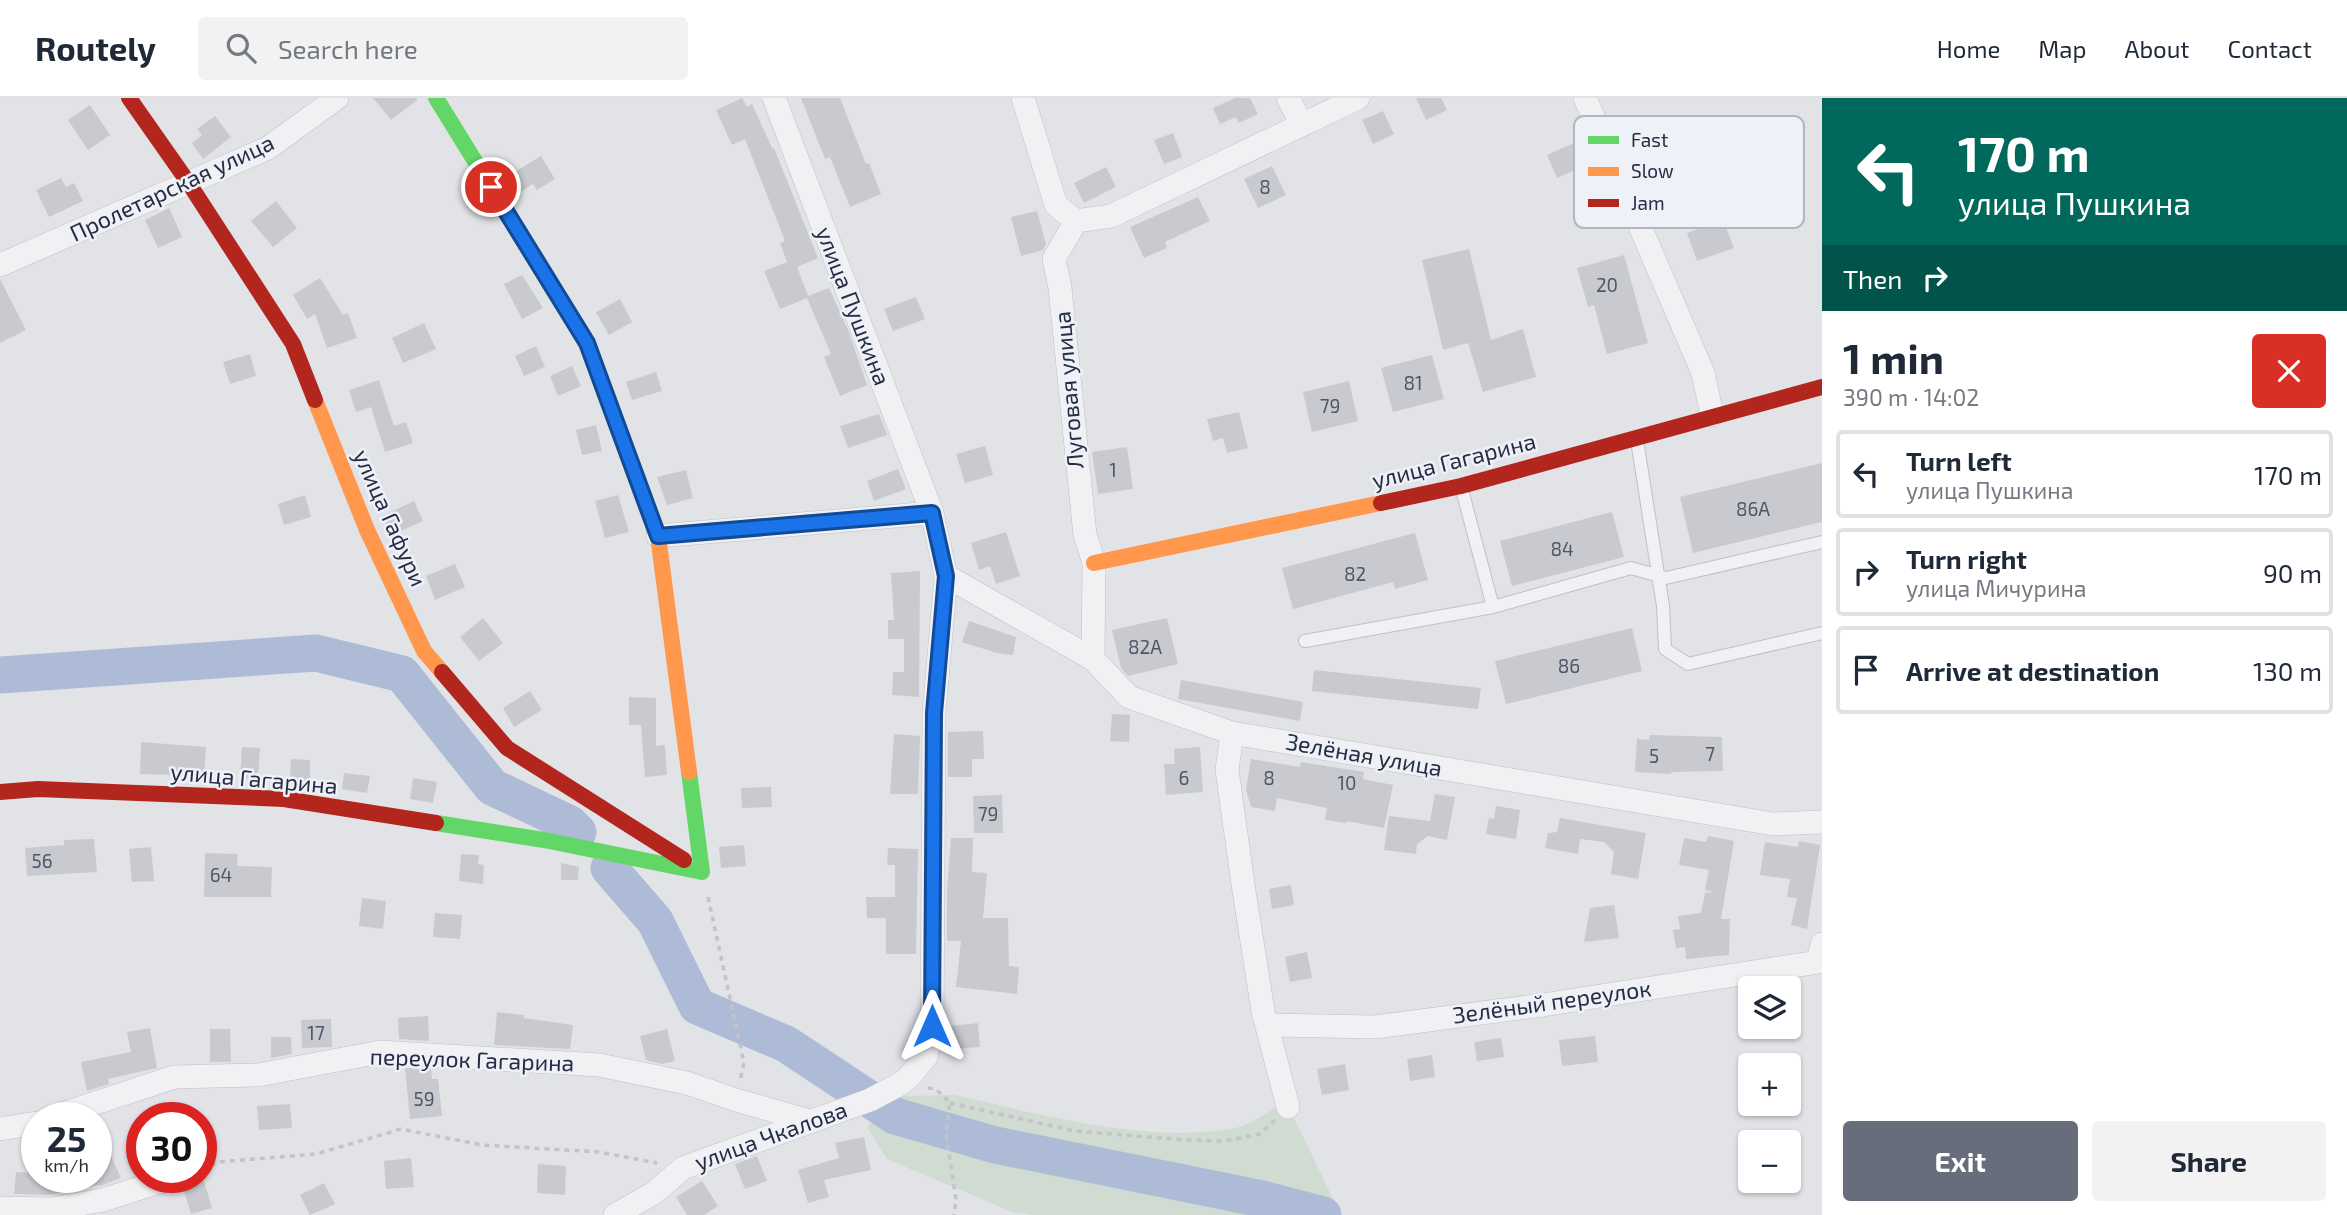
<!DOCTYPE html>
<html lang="en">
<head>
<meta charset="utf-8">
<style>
	:root { --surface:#fff; --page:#f2f2f3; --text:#1f2937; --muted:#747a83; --line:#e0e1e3; --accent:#686d7c }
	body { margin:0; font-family:"Exo 2",sans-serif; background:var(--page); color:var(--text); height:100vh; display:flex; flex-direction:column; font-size:26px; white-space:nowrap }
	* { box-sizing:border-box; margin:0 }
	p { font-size:23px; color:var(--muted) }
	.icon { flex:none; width:38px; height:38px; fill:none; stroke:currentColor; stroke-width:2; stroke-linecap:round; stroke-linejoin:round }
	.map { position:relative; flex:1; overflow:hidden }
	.sheet { display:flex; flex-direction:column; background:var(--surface); width:525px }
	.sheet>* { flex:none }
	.top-card { background:#00695c; color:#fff; overflow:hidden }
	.fabs { position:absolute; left:1738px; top:878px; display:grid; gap:14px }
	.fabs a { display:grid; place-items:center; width:63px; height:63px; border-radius:7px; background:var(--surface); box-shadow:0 2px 5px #0004; font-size:35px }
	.speed { position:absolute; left:21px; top:1004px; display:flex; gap:14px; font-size:35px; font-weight:700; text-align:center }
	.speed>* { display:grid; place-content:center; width:91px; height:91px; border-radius:50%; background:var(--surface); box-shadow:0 2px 5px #0004; line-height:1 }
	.speed small { font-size:18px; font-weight:400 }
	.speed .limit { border:10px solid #d22; background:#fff; color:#111 }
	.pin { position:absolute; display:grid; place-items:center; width:60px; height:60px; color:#fff; margin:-30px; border:4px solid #fff; border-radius:50%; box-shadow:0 2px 7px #0007 }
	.me { position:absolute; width:77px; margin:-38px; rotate:0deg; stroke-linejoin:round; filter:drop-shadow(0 0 5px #0008) }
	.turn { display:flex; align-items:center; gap:24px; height:147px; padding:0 21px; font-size:32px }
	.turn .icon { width:91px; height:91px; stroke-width:2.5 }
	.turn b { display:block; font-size:49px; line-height:60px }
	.then { display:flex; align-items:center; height:66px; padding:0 21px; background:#0003; gap:14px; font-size:26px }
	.round { display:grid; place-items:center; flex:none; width:74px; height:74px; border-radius:7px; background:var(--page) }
	.headline { display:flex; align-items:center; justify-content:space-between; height:119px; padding:0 21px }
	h1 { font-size:42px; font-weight:700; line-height:52px }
	.button { display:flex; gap:14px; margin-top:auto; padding:14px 21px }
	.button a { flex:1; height:80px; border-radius:7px; background:var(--accent); color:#fff; font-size:28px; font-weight:700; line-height:80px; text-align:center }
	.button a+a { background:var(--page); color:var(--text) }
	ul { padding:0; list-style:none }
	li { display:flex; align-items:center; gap:21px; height:88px; margin:0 14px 10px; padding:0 7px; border:4px solid var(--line); border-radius:7px }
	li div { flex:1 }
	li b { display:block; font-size:26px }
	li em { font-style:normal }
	header { display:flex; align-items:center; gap:42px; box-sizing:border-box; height:98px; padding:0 35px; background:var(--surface); border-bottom:2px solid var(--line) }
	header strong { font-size:33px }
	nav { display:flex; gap:38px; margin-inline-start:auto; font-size:24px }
	.search { width:490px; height:63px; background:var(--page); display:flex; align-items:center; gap:18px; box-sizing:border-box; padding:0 24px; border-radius:7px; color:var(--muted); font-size:26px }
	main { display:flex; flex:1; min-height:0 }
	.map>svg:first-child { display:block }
	.green { fill:#d0dbd1 }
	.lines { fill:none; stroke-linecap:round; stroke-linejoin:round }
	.river { stroke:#adbbd6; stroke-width:37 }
	.building { fill:#c9cacf }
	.lane-casing { stroke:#bfc0c5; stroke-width:14 }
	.street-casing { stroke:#bfc0c5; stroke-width:24 }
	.path { stroke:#c3c4ca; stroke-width:3.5; stroke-dasharray:5 5; stroke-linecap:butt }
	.lane { stroke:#f1f1f4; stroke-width:12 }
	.street { stroke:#f1f1f4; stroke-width:23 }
	.fast { stroke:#63d668; stroke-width:16 }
	.slow { stroke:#ff974d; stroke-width:16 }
	.jam { stroke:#b3261e; stroke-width:16 }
	.route-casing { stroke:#114b97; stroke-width:18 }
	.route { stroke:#1a73e8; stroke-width:12 }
	.labels { text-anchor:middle; stroke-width:5; stroke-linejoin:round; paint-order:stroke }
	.number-label { font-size:19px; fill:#505668 }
	.street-label { font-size:23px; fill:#262d43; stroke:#eef1f7 }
	.key { fill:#eef1f7; stroke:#b2b6c1; stroke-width:2 }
	.key-label { font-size:19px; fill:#262d43 }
</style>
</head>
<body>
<header>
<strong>Routely</strong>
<div class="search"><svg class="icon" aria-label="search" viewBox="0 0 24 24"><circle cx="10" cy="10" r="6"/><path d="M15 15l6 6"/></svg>Search here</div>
<nav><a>Home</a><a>Map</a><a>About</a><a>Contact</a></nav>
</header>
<main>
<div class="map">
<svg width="1822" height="1117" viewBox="0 0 1822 1117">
	<rect width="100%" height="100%" fill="#e2e3e7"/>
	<!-- green -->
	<path class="green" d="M 955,997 C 1039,1016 1154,1048 1239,1029 C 1252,1026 1265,1015 1277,1009 L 1293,1018 L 1337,1109 L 1314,1117 L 1036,1117 L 1012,1114 L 887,1061 L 867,1029 L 898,998 Z"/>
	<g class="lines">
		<!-- river -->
		<path class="river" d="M 0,577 L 316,555 L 402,576 L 492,689 L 570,726 L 578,734
			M 609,770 L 655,823 L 697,908 L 786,946 L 895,1018 L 995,1047 L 1262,1101 L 1323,1117"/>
	</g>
	<!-- building -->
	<path class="building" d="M 373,0 L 417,0 L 417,2 L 391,22 Z
		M 742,0 L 747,9 L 752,6 L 772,50 L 774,50 L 818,160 L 797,169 L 808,198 L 829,190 L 848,232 L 867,287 L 840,298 L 824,259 L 831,256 L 807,200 L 780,211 L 764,173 L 787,164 L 780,145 L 785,143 L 745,41 L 732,47 L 716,12 Z
		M 801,0 L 840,0 L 866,66 L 869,65 L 881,96 L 850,109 L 830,59 L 825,61 Z
		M 1235,0 L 1250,0 L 1258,16 L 1239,25 L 1236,19 L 1220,26 L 1213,10 Z
		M 1416,0 L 1441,0 L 1447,12 L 1426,22 Z
		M 90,7 L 110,37 L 88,52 L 68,22 Z
		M 1383,13 L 1394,36 L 1373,46 L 1362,22 Z
		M 215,18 L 231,39 L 203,61 L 192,45 L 202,37 L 197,31 Z
		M 1173,35 L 1182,59 L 1164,66 L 1154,42 Z
		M 1583,41 L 1594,64 L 1557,80 L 1547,57 Z
		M 541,58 L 555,81 L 537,92 L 533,86 L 522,93 L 511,76 Z
		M 1272,68 L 1286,97 L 1258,110 L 1244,81 Z
		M 1106,69 L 1116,89 L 1084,105 L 1074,85 Z
		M 61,80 L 66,89 L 74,85 L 83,103 L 49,119 L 36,92 Z
		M 1198,99 L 1210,123 L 1165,144 L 1167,150 L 1144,160 L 1130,129 Z
		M 276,103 L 297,130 L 273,149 L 251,123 Z
		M 169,110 L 182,139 L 158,150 L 145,122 Z
		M 1037,113 L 1046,146 L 1043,152 L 1021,158 L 1011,119 Z
		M 1723,122 L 1734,150 L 1697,163 L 1687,135 Z
		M 1469,151 L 1491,242 L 1523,231 L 1536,279 L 1483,294 L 1468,245 L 1443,252 L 1422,162 Z
		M 1624,157 L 1648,245 L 1607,256 L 1594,207 L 1588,209 L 1577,170 Z
		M 522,177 L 543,210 L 522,221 L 504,186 Z
		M 320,180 L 343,217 L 348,215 L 357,240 L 327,250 L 315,216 L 307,221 L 293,197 Z
		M 0,181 L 26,232 L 0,245 Z
		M 916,199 L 925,221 L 893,233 L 884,211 Z
		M 620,201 L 632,224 L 609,237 L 596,214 Z
		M 424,225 L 436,251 L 403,265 L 392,240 Z
		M 536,248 L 545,269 L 524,278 L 515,258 Z
		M 250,256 L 256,278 L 230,286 L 223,264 Z
		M 1432,257 L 1444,301 L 1393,314 L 1381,270 Z
		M 572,268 L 581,288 L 558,298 L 550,278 Z
		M 656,274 L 662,293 L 632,302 L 626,284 Z
		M 379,282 L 394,328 L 406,324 L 413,345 L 385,354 L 371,309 L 356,314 L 349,292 Z
		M 1349,283 L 1358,323 L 1312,334 L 1303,294 Z
		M 1239,314 L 1248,350 L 1227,355 L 1223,340 L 1213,343 L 1207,321 Z
		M 879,316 L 887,337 L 848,350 L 840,328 Z
		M 596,327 L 602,353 L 582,357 L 576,332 Z
		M 985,348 L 993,377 L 965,385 L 956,356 Z
		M 1127,349 L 1133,391 L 1098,396 L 1092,354 Z
		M 1822,365 L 1822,424 L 1693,455 L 1680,399 Z
		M 898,371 L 906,391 L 874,403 L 867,383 Z
		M 686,372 L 693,400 L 667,407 L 657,379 Z
		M 305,397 L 311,419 L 284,427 L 278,406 Z
		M 618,397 L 629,434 L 605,440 L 595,403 Z
		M 414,403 L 423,423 L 391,437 L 382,418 Z
		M 1612,414 L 1624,459 L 1512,488 L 1500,443 Z
		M 1006,434 L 1020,478 L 996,486 L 990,468 L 979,472 L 971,445 Z
		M 1415,435 L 1428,482 L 1395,491 L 1393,484 L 1293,511 L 1282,470 Z
		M 455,466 L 465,489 L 435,502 L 426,478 Z
		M 920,473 L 919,599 L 892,597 L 893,574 L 904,574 L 904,541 L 888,541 L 888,522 L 894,522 L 891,475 Z
		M 483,520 L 503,545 L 479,563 L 460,539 Z
		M 1167,520 L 1178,566 L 1128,578 L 1121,570 L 1112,532 Z
		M 969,523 L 1016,539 L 1013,557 L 997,555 L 962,544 Z
		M 1632,530 L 1642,573 L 1506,606 L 1495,563 Z
		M 1314,572 L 1481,590 L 1478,611 L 1312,593 Z
		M 1181,582 L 1303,604 L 1300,623 L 1178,601 Z
		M 530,593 L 542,612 L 514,629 L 503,610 Z
		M 629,599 L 656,600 L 656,648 L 665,647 L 667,677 L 645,679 L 641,627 L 629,627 Z
		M 1112,616 L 1130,617 L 1129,644 L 1110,643 Z
		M 983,633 L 984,661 L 972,661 L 972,679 L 948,679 L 948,634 Z
		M 894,636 L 920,638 L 918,696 L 890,696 Z
		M 1650,637 L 1722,639 L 1723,673 L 1671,674 L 1671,676 L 1635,674 L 1637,641 L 1649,642 Z
		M 141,644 L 206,649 L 204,678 L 140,676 Z
		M 242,649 L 260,650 L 258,681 L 240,680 Z
		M 1200,649 L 1203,694 L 1166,697 L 1164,666 L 1175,666 L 1174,651 Z
		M 291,661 L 310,662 L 310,686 L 290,682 Z
		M 1251,661 L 1300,669 L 1301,664 L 1364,674 L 1363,681 L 1393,687 L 1384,730 L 1347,723 L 1346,725 L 1325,722 L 1327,710 L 1277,700 L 1275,713 L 1251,709 L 1246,691 Z
		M 344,675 L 370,678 L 367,695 L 342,691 Z
		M 413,680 L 437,684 L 433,705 L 410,701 Z
		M 771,689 L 772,709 L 742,710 L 741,690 Z
		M 1435,696 L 1455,699 L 1447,742 L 1428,738 L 1417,746 L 1416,756 L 1384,752 L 1389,718 L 1430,723 Z
		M 1002,697 L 1003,735 L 974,735 L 973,698 Z
		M 1496,708 L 1520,712 L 1516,741 L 1486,736 L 1489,720 L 1494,721 Z
		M 1560,720 L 1646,735 L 1638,781 L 1611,776 L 1614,754 L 1604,744 L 1580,741 L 1578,756 L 1545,750 L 1548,735 L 1557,734 Z
		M 1708,738 L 1734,743 L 1721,821 L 1730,821 L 1729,857 L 1686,861 L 1685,849 L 1676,850 L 1673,832 L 1680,831 L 1678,818 L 1701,815 L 1705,795 L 1714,794 L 1705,792 L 1709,772 L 1679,767 L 1684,740 L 1706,744 Z
		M 951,740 L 973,740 L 972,774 L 987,775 L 983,820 L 1008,820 L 1009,868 L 1019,869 L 1017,896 L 956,889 L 961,843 L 947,843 L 947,793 Z
		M 94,741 L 97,774 L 27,778 L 25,750 L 64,747 L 64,742 Z
		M 1799,743 L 1820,747 L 1807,831 L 1791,827 L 1797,800 L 1787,799 L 1790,781 L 1760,777 L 1765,744 L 1798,749 Z
		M 744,747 L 746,768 L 721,770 L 719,749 Z
		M 151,749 L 154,783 L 132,784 L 129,751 Z
		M 888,750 L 918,751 L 916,856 L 886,856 L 886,820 L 867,820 L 866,799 L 895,799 L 895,767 L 887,767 Z
		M 205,755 L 238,756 L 237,768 L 272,769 L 271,799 L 204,799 Z
		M 461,756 L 479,757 L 478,766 L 484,767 L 483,786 L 459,783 Z
		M 561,765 L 579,769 L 578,782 L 561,782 Z
		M 1291,787 L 1294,807 L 1272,811 L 1269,791 Z
		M 362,800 L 386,803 L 383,831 L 359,828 Z
		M 1614,807 L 1619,840 L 1584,844 L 1590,810 Z
		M 435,815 L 462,817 L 460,841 L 433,839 Z
		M 1307,854 L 1312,880 L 1290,884 L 1285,859 Z
		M 497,914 L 524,917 L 524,920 L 573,927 L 570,951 L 494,947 Z
		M 428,918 L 429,943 L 399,941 L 398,920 Z
		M 331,921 L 332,949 L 302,950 L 301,922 Z
		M 978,925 L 980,949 L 953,951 L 951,928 Z
		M 150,930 L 157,970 L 108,981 L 109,986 L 87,993 L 81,964 L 131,954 L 127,934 Z
		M 210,931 L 230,931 L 231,964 L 210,964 Z
		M 667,931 L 675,963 L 662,966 L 646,962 L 640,938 Z
		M 1595,938 L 1598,964 L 1562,968 L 1559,942 Z
		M 271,939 L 291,939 L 292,956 L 271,960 Z
		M 1501,940 L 1504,959 L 1477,963 L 1474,944 Z
		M 1432,957 L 1435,979 L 1410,983 L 1407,961 Z
		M 1345,966 L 1349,992 L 1322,997 L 1317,971 Z
		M 405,970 L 431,971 L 432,981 L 438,981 L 442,1018 L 410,1021 Z
		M 290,1006 L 292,1030 L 259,1032 L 257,1008 Z
		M 96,1024 L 121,1080 L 100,1088 L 99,1087 L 50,1097 L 14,1096 L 16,1074 L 37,1075 L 37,1080 L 97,1080 Z
		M 864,1039 L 871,1072 L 824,1082 L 829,1099 L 808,1105 L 798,1072 L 839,1060 L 835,1045 Z
		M 757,1058 L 767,1083 L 745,1091 L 735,1066 Z
		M 411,1060 L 414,1089 L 386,1091 L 384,1063 Z
		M 538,1066 L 566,1068 L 565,1097 L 537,1095 Z
		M 204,1083 L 212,1110 L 191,1116 L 183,1089 Z
		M 702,1083 L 718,1108 L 704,1117 L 687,1117 L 676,1099 Z
		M 324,1085 L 335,1106 L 310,1117 L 300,1097 Z"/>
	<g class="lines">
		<!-- lane casing -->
		<g class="lane-casing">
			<path id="lane" d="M 1637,342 L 1663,508 L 1665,551 L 1688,566 L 1822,535
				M 1461,388 L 1493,509
				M 1305,543 L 1493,509 L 1631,470 L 1666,480 L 1822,444"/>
		</g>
		<!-- street casing -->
		<g class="street-casing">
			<path id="street" d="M 1023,0 L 1056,107 L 1076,123 L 1054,161 L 1060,190 L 1085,437 L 1094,465 L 1093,561
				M 1288,0 L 1302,27
				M 1585,0 L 1703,275 L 1712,317
				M 1076,123 L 1111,118 L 1358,0
				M 0,167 L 268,50 L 337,0
				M 658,438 L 932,415 L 774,0
				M 946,478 L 1093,561 L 1129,599 L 1232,635 L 1773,726 L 1822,724
				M 1232,635 L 1227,672 L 1244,793 L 1263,913 L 1288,1009
				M 1267,927 L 1375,929 L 1543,907 L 1818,864 L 1822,846
				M 50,1020 L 174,979 L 258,977 L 380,954 L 599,967 L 687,985 L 736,1002 L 810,1023
				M 0,1031 L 37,1025
				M 0,1110 L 51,1111 L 103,1102 L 171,1080
				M 615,1117 L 654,1095 L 683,1070 L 870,1002 L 900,986 L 908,980 L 926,959 L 932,928 L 934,615 L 946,478 L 932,415"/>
		</g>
		<!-- path -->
		<path class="path" d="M 708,799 L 744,965 L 740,983
			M 928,990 L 936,991 L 950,1005 L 946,1036 L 956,1101 L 954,1117
			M 950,1005 L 1075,1033 L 1186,1042 L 1225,1043 L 1260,1036 L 1275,1022
			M 201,1070 L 218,1064 L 316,1056 L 401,1031 L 482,1047 L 599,1054 L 657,1065"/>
		<!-- lane -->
		<use href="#lane" class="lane"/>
		<!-- street -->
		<use href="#street" class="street"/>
		<!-- fast -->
		<path class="fast" d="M 436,0 L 586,243
			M 436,725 L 544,742 L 702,774 L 689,674"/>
		<!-- slow -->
		<path class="slow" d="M 586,243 L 658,438 L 689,674
			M 315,302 L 367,432 L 424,553 L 442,574
			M 1094,465 L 1381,405"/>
		<!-- jam -->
		<path class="jam" d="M 129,0 L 188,84 L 293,246 L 315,302
			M 1381,405 L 1461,388 L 1822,289
			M 442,574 L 507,650 L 684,762
			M 0,694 L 38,691 L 284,701 L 436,725"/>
	</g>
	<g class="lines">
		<!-- route casing -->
		<g class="route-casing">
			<path id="route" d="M 491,89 L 587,245 L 658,438 L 932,415 L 946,478 L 934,615 L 932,928"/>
		</g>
		<!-- route -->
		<use href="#route" class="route"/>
	</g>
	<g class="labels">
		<!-- number labels -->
		<g class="number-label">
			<text x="1265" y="96">8</text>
			<text x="1607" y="194">20</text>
			<text x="1413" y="292">81</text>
			<text x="1330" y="315">79</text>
			<text x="1113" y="379">1</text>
			<text x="1753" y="418">86А</text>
			<text x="1562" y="458">84</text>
			<text x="1355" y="483">82</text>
			<text x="1145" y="556">82А</text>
			<text x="1569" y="575">86</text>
			<text x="1710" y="663">7</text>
			<text x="1654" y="665">5</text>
			<text x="1184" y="687">6</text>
			<text x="1269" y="687">8</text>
			<text x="1347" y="692">10</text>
			<text x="988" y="723">79</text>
			<text x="42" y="770">56</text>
			<text x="221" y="784">64</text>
			<text x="316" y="942">17</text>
			<text x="424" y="1008">59</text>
		</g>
		<!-- street labels -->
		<g class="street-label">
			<text transform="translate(172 90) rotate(-25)" y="8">Пролетарская улица</text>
			<text transform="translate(853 208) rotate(69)" y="8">улица Пушкина</text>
			<text transform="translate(1069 292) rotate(-95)" y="8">Луговая улица</text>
			<text transform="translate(1454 363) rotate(-14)" y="8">улица Гагарина</text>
			<text transform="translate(390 420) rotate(66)" y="8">улица Гафури</text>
			<text transform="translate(1364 657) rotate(10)" y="8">Зелёная улица</text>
			<text transform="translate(254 681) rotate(5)" y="8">улица Гагарина</text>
			<text transform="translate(1552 904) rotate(-8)" y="8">Зелёный переулок</text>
			<text transform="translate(472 962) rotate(2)" y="8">переулок Гагарина</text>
			<text transform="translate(771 1038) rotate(-20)" y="8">улица Чкалова</text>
		</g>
	</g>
	<!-- legend -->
	<rect x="1574" y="18" width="230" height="112" rx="10" class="key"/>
	<rect x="1588" y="38" width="31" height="8" fill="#63d668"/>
	<rect x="1588" y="69" width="31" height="9" fill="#ff974d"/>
	<rect x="1588" y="101" width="31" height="8" fill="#b3261e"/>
	<g class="key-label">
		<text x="1631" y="49">Fast</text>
		<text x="1631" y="80">Slow</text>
		<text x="1631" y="112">Jam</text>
	</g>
</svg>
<div class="fabs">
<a><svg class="icon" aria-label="layers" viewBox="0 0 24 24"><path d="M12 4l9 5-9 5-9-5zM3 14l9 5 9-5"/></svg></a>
<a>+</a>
<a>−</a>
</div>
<div class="speed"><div>25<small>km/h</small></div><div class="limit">30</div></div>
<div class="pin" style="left:491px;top:89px;background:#d93025"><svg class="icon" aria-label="arrive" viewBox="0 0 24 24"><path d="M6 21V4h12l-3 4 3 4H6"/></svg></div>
<svg class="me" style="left:932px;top:928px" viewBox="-20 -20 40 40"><path d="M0-17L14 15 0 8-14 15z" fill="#1a73e8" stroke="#fff" stroke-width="4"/></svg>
</div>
<section class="sheet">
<div class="top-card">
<div class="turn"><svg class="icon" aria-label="left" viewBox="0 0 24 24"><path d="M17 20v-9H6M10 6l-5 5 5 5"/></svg><div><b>170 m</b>улица Пушкина</div></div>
<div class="then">Then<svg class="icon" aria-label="right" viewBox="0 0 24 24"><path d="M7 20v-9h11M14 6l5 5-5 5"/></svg></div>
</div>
<div class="headline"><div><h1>1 min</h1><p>390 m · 14:02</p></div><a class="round" style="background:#d93025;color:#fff"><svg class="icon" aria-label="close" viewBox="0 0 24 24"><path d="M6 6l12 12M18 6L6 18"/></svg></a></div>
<ul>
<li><svg class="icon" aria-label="left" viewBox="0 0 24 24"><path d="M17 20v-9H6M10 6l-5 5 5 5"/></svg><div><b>Turn left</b><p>улица Пушкина</p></div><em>170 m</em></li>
<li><svg class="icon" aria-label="right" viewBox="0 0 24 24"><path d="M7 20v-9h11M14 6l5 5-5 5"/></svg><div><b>Turn right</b><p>улица Мичурина</p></div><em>90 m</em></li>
<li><svg class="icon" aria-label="arrive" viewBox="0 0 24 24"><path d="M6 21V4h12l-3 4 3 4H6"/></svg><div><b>Arrive at destination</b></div><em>130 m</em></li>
</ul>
<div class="button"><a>Exit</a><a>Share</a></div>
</section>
</main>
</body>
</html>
